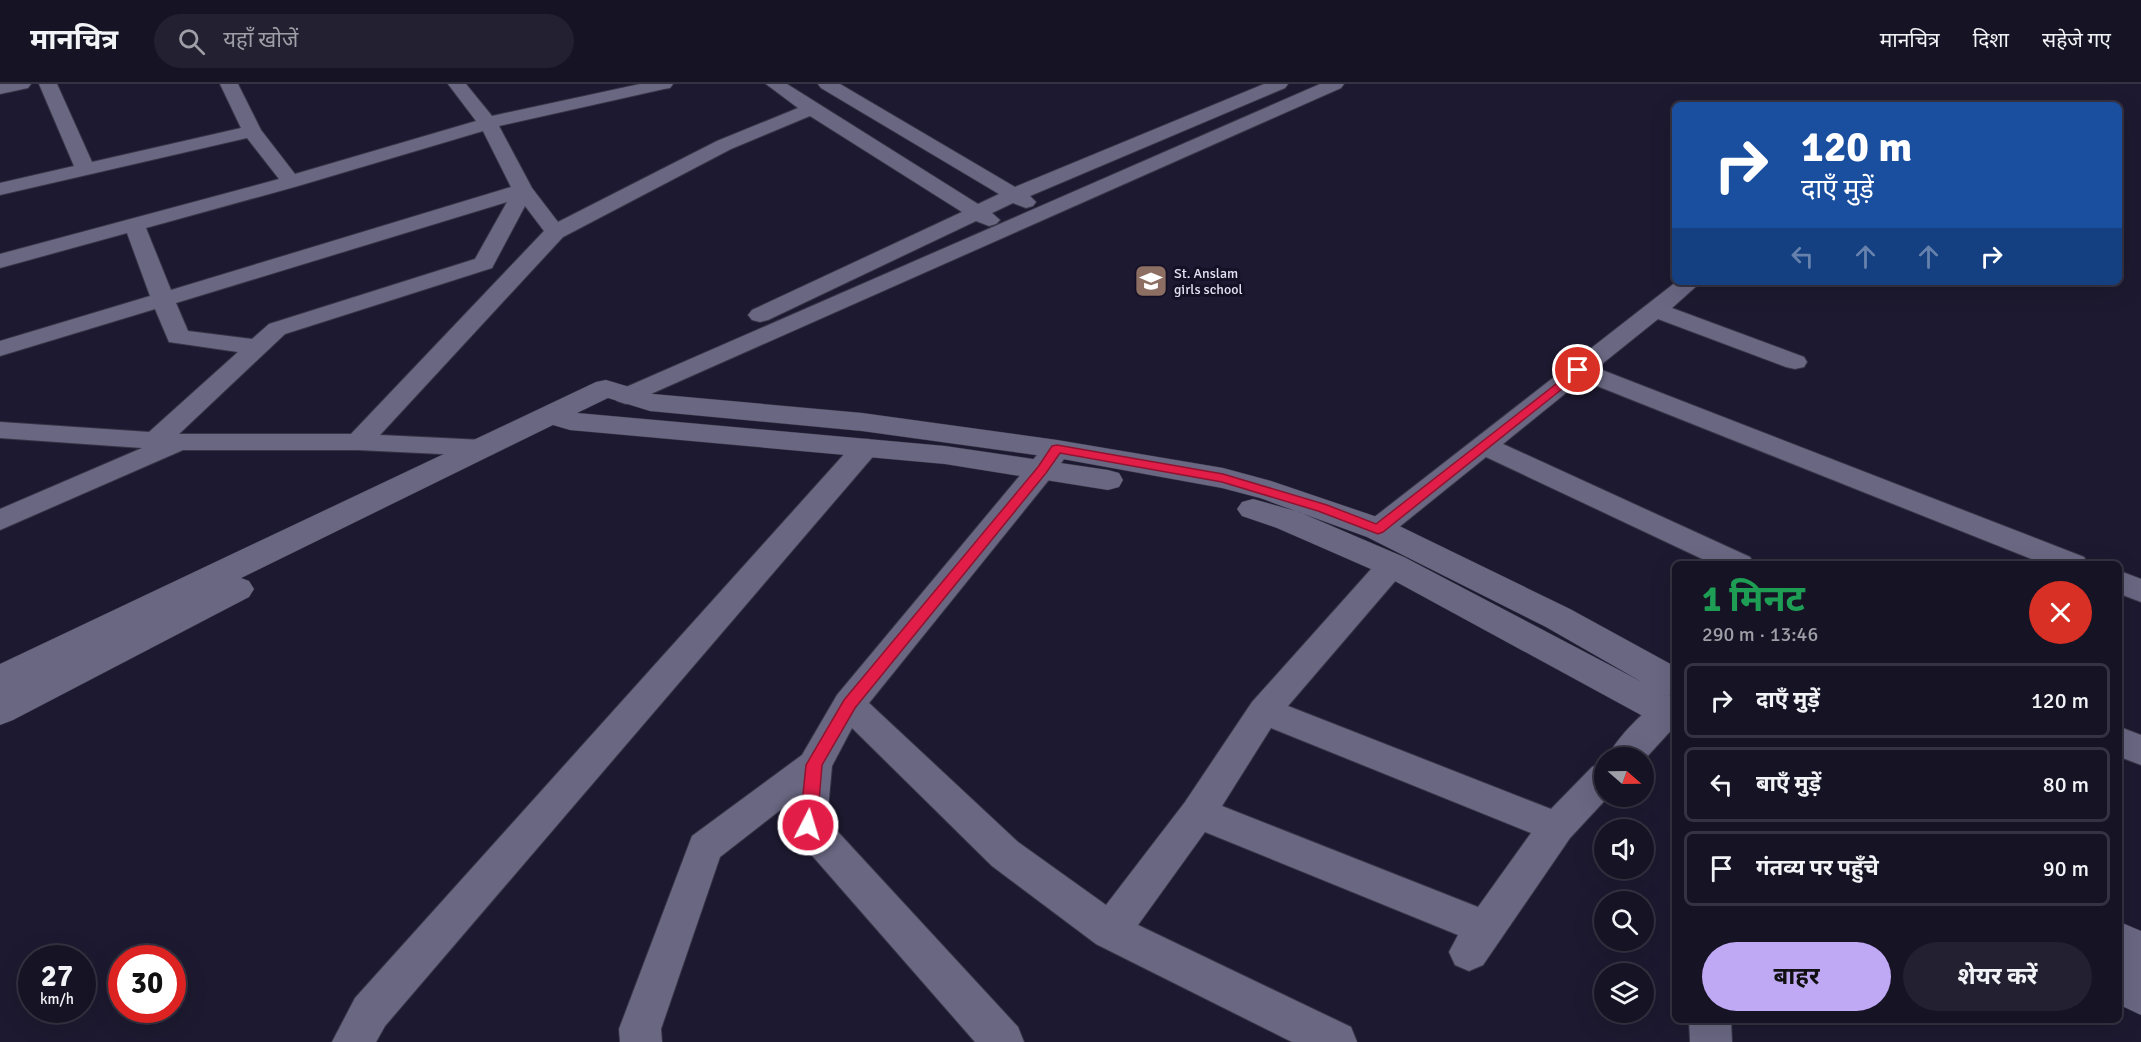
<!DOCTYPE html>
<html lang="hi">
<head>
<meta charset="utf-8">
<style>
	:root { --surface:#161324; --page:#232031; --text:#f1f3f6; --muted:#9e9ea6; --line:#353241; --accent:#bfa9f4 }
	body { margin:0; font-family:Signika,"Noto Sans Devanagari",sans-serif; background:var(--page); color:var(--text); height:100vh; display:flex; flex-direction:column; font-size:22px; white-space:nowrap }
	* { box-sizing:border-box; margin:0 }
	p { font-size:20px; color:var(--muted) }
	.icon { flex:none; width:33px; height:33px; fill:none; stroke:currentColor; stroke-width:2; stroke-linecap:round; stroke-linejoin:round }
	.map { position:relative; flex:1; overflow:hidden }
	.side { position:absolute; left:1672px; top:477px; width:450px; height:462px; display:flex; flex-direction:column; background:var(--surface); border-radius:9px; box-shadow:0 6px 24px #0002,0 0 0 2px var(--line) }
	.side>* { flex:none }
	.top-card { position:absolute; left:1672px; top:18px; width:450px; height:183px; border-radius:9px; box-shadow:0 6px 24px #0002,0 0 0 2px var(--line); background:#1a4fa0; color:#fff; overflow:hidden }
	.needle { width:39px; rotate:110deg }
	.buttons { position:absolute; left:1594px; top:663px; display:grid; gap:12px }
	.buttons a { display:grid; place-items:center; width:60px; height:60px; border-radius:50%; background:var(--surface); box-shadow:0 6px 24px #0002,0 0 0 2px var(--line); font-size:30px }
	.speed { position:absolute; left:18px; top:861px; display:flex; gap:12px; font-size:30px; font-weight:700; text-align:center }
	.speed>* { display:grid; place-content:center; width:78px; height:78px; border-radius:50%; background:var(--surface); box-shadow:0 6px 24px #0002,0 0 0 2px var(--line); line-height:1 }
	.speed small { font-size:15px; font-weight:400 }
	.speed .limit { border:9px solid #d22; background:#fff; color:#111 }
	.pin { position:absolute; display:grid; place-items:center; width:51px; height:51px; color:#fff; margin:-26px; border:3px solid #fff; border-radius:50%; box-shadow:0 2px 6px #0007 }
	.me { position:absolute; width:66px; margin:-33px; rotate:5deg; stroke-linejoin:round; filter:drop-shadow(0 0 4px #0008) }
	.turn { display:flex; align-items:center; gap:21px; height:126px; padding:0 30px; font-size:27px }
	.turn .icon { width:78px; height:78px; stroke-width:2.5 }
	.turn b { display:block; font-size:42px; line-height:51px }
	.lanes { display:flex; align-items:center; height:57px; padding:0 30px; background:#0003; justify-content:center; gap:30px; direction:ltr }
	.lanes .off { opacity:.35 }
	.round { display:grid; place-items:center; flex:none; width:63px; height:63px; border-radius:32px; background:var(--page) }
	.headline { display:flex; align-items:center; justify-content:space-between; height:102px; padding:0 30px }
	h1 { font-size:36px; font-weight:700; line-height:45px; color:#1e9e55 }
	.button { display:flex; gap:12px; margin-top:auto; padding:12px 30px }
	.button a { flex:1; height:69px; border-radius:36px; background:var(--accent); color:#111; font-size:24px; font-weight:700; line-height:69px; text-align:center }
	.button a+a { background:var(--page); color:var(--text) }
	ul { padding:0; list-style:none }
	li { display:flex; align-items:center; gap:18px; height:75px; margin:0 12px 9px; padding:0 18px; border:3px solid var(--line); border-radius:9px }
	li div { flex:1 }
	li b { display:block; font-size:22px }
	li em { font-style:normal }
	header { display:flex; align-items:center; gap:36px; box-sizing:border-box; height:84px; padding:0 30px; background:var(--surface); border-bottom:2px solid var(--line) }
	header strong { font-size:28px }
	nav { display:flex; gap:33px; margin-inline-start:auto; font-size:21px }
	.search { width:420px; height:54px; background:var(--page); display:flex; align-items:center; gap:15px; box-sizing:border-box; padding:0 21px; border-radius:33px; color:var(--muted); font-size:22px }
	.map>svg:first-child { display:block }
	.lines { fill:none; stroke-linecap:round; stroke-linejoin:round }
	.minor-casing { stroke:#383547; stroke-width:2 }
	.tertiary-casing { stroke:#383547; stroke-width:1 }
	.minor { fill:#6a6783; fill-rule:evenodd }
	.tertiary { fill:#6a6783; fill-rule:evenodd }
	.route { fill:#e11d48; stroke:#92132f; stroke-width:1.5 }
	.labels { text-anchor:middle; stroke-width:6; stroke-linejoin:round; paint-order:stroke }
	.far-poi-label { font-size:14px; fill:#e3e1f2; stroke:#141026; text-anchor:start }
</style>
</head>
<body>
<header>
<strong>मानचित्र</strong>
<div class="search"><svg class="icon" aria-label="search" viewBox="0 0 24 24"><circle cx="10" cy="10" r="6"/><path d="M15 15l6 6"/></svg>यहाँ खोजें</div>
<nav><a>मानचित्र</a><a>दिशा</a><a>सहेजे गए</a></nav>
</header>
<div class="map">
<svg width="2141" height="958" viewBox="0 0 2141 958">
	<rect width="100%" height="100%" fill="#1d1930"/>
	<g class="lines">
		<!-- minor casing -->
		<g class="minor-casing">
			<path id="minor" d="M 0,0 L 31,0 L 28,4 L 0,10 Z
				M 39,0 L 57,0 L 92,78 L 241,44 L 220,0 L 238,0 L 261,46 L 295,90 L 476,37 L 448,0 L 466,0 L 492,32 L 640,0 L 673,0 L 670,4 L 664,5 L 499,42 L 532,104 L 558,138 L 717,57 L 798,24 L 766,0 L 787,0 L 978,120 L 999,110 L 821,4 L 818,0 L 840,0 L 1015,103 L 1264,0 L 1288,0 L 1285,4 L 1030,112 L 1036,118 L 1033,122 L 1026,124 L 1013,119 L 992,129 L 1000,136 L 996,140 L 989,142 L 976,137 L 768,236 L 760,238 L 752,236 L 748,231 L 752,226 L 962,128 L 810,32 L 731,65 L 563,153 L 380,351 L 483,356 L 493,358 L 497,364 L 493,370 L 483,372 L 358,366 L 183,366 L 0,446 L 0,425 L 142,364 L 0,354 L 0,338 L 149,348 L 238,268 L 169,258 L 155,225 L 0,272 L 0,257 L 150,212 L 127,149 L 0,184 L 0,170 L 279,95 L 247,54 L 0,111 L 0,99 L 74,82 ZM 483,47 L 511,103 L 171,206 L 146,144 L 298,102 ZM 507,118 L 475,175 L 269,240 L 252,255 L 188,247 L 176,219 ZM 525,122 L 544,147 L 351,350 L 179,350 L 285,250 L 492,184 Z
				M 1320,0 L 1344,0 L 1341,4 L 635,317 L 626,320 L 617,317 L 613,312 L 617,307 Z
				M 1676,198 L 1701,198 L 1672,224 L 1804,273 L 1807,278 L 1804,283 L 1795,285 L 1786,283 L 1658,235 L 1597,284 L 2084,473 L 2088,480 L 2044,480 L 1582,296 L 1503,360 L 1750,473 L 1754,480 L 1713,480 L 1486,373 L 1388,452 L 1378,455 L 1368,452 L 1363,445 L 1368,438 Z
				M 866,355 L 876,357 L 879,363 L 876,369 L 385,942 L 376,958 L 332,958 L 355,914 L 856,357 Z
				M 1057,357 L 1067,359 L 1071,365 L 1052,392 L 869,619 L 1018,758 L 1106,821 L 1185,718 L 1252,618 L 1381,474 L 1392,471 L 1403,474 L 1407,481 L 1403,488 L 1288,622 L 1551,725 L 1592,683 L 1605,678 L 1605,712 L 1609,712 L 1570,754 L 1483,881 L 1469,887 L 1455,881 L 1449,868 L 1458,851 L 1205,748 L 1138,841 L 1351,943 L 1357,958 L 1292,958 L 1096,860 L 992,782 L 852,644 L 832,682 L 827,736 L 1018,943 L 1024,958 L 975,958 L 795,752 L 790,741 L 792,717 L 720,773 L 661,945 L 662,958 L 620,958 L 619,945 L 692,752 L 802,671 L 837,611 L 1047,359 ZM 1271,644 L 1531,749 L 1478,823 L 1222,722 Z
				M 2120,487 L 2141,495 L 2141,518 L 2120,510 Z
				M 1667,615 L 1676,617 L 1676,641 L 1644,676 L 1644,674 L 1607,674 C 1616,655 1647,621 1667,615 Z
				M 2120,643 L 2141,651 L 2141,681 L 2120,673 Z
				M 1689,936 L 1731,936 L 1732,958 L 1690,958 Z"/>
		</g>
		<!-- tertiary casing -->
		<g class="tertiary-casing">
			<path id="tertiary" d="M 606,296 L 653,310 L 862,329 L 1057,356 L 1223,384 L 1271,397 L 1389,437 L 1570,525 L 1676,583 L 1676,614 L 1668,611 L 1676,615 L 1676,648 L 1663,643 L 1380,489 L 1277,444 L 1242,432 L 1237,425 L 1242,418 L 1253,415 L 1299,428 L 1404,473 L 1642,598 L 1546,543 L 1367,453 L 1260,414 L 1222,404 L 1057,374 L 862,347 L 650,327 L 608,314 L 577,329 L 945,362 L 1108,386 L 1119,389 L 1123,396 L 1119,403 L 1108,406 L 945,380 L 570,346 L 553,341 L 241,494 L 249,497 L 254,505 L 249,513 L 13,636 L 0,641 L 0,580 L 596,298 Z
				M 2120,838 L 2141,847 L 2141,931 L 2120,921 Z"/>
		</g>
		<!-- minor -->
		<use href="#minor" class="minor"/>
		<!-- tertiary -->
		<use href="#tertiary" class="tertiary"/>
	</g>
	<!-- route -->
	<path class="route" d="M 1578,283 L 1584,286 L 1582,289 L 1383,448 L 1378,450 L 1318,427 L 1222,398 L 1060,369 L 1046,389 L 855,624 L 822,681 L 817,741 L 814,746 L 808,748 L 802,746 L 800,741 L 806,681 L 844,616 L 1038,383 L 1052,362 L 1057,361 L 1223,390 L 1327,421 L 1376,440 Z"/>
	<!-- icons -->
	<defs>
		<g id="school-square" transform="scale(1.725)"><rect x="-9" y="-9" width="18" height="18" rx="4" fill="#8d6e63" stroke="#141026"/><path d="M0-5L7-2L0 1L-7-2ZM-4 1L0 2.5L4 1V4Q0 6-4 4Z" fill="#fff"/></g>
	</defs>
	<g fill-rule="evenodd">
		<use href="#school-square" x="1151" y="197"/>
	</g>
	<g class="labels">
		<!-- far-poi labels -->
		<g class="far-poi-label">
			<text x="1174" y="194">St. Anslam<tspan x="1174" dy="16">girls school</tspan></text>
		</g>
	</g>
</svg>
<div class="buttons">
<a><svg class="needle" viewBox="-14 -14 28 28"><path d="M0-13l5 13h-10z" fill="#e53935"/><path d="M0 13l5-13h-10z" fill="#9e9ea6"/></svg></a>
<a><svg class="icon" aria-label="sound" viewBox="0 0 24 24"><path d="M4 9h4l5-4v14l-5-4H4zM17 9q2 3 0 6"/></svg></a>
<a><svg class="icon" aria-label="search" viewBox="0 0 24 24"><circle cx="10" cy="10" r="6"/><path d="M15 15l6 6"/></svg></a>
<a><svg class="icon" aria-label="layers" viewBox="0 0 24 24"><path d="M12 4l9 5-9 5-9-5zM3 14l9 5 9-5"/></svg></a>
</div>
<div class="speed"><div>27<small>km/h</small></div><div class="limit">30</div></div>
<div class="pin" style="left:1578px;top:286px;background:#d93025"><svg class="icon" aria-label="arrive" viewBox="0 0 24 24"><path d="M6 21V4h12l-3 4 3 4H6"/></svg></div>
<svg class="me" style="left:808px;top:741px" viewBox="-20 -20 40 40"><circle r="17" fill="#e11d48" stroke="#fff" stroke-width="3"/><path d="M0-11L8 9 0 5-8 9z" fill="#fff"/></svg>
<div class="top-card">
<div class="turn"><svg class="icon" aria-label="right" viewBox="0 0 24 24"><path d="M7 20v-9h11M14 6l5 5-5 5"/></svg><div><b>120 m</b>दाएँ मुड़ें</div></div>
<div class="lanes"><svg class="icon off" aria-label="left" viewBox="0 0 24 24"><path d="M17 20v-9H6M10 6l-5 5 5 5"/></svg><svg class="icon off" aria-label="ahead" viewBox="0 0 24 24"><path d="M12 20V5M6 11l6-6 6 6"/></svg><svg class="icon off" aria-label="ahead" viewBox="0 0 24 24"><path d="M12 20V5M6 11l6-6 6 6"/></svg><svg class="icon" aria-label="right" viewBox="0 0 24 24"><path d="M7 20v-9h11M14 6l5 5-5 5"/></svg></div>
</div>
<section class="side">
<div class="headline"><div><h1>1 मिनट</h1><p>290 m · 13:46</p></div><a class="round" style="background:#d93025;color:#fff"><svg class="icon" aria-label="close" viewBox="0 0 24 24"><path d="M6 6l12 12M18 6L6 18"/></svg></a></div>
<ul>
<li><svg class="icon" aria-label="right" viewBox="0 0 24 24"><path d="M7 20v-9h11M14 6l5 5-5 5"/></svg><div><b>दाएँ मुड़ें</b></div><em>120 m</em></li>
<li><svg class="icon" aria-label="left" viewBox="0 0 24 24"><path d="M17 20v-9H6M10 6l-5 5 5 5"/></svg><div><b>बाएँ मुड़ें</b></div><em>80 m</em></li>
<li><svg class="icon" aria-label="arrive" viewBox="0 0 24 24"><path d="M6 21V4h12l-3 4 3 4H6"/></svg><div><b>गंतव्य पर पहुँचे</b></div><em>90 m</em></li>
</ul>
<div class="button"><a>बाहर</a><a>शेयर करें</a></div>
</section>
</div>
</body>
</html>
